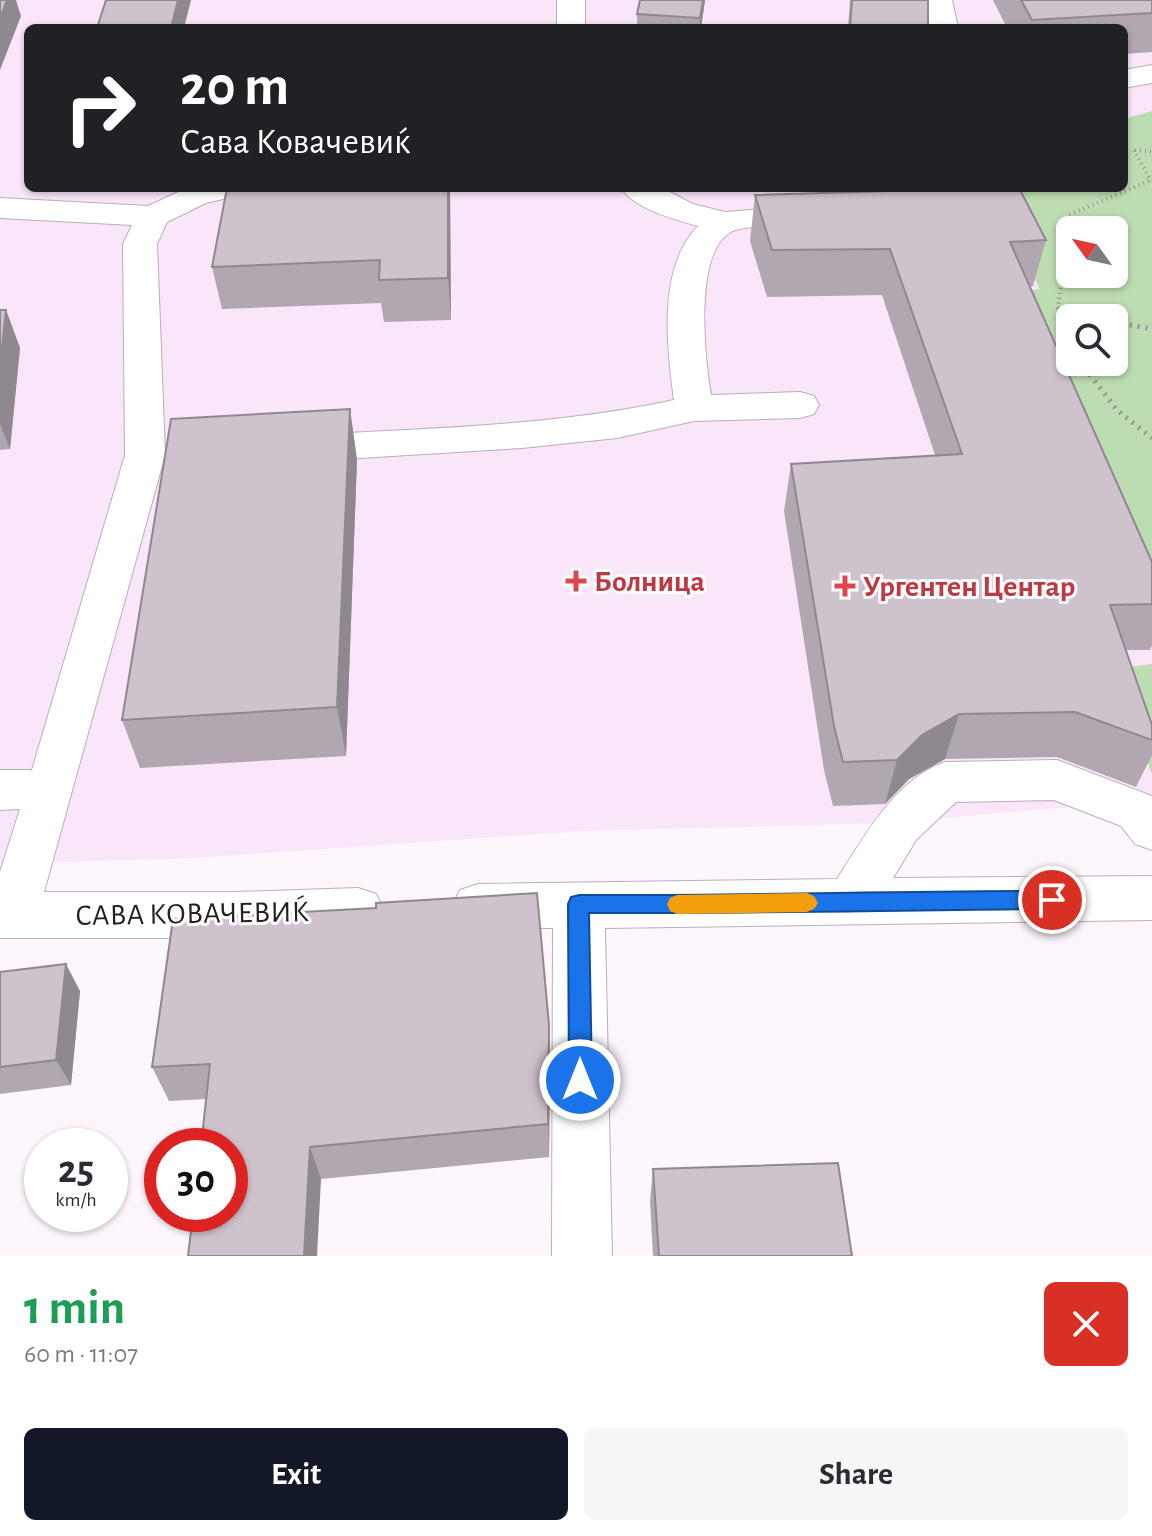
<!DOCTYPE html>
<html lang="en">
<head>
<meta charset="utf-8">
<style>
	:root { --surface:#fff; --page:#f7f7f7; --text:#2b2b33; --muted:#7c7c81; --accent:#111827 }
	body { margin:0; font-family:"Alegreya Sans",sans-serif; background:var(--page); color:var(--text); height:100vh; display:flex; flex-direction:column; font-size:30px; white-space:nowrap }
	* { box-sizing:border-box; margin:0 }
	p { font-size:26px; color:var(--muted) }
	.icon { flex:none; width:44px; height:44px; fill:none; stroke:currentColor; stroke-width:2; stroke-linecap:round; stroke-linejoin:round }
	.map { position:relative; height:1256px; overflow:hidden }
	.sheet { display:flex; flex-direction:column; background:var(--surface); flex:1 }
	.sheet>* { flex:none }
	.banner { position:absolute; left:24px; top:24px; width:1104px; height:168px; border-radius:12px; box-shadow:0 2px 6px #0004; background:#202124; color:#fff; overflow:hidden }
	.needle { width:52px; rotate:303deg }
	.buttons { position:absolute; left:1056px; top:216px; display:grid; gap:16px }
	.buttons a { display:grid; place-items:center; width:72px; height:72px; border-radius:12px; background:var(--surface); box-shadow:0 2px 6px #0004; font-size:40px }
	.speed { position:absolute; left:24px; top:1128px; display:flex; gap:16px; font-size:40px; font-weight:700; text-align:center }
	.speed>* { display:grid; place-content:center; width:104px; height:104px; border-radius:50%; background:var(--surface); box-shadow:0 2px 6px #0004; line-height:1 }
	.speed small { font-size:20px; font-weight:400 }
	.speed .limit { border:12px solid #d22; background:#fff; color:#111 }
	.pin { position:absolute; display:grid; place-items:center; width:68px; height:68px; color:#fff; margin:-34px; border:4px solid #fff; border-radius:50%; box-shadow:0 2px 8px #0007 }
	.me { position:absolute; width:88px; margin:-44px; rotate:0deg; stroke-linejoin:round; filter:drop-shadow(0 0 6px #0008) }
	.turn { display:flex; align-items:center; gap:28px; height:168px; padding:0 24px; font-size:36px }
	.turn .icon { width:104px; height:104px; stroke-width:2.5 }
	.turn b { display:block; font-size:56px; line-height:68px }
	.round { display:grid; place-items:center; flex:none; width:84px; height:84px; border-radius:12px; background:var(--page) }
	.headline { display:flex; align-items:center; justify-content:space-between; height:136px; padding:0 24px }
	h1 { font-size:48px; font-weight:600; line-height:60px; color:#1e9e55 }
	.action { display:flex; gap:16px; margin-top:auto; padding:16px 24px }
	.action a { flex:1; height:92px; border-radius:12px; background:var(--accent); color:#fff; font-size:32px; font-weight:600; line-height:92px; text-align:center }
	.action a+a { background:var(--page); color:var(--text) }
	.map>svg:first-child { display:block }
	.built { fill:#f9e6f8; fill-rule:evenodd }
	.green { fill:#bcdcb1; fill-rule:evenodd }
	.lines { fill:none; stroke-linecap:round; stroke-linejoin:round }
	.minor-casing { stroke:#baaeba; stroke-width:2 }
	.path-far1 { stroke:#979196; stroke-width:4; stroke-dasharray:1 4; stroke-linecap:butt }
	.path { stroke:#979196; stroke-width:5; stroke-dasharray:2 6; stroke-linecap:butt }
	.minor { fill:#fff; fill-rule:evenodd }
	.wall { fill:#b1a7b0 }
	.shaded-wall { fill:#908890 }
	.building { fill:#cec2cd; stroke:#908890; stroke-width:2 }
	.route { fill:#1a73e8; stroke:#114b97; stroke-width:2 }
	.slow { fill:#f59e0b }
	.health-dot { fill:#e0444e; stroke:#fff; stroke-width:3 }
	.labels { text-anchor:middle; stroke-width:6; stroke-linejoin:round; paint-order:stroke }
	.health-label { font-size:30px; font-weight:bold; fill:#be3a42; stroke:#fff; text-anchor:start }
	.street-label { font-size:30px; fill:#231f23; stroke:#fff }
</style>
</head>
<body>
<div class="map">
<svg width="1152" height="1256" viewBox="0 0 1152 1256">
	<rect width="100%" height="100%" fill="#fef6fd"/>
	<!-- built -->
	<path class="built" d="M 0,0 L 1152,0 L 1152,800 L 883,823 L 582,831 L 193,858 L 0,864 ZM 28,28 L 1124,28 L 1124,188 L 28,188 ZM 1070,230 L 1114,230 L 1114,274 L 1070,274 ZM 1070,318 L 1114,318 L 1114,362 L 1070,362 Z"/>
	<!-- green -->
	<path class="green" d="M 1152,111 L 1152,629 L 1005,293 L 1040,289 L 1011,232 L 1008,188 L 1124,188 L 1124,119 ZM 1070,230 L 1114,230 L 1114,274 L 1070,274 ZM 1070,318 L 1114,318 L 1114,362 L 1070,362 Z
		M 1152,664 L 1152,774 L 1114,669 Z"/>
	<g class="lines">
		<!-- minor casing -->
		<g class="minor-casing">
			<path id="minor" d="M 557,0 L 585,0 L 585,28 L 557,28 Z
				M 924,0 L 952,0 L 958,28 L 930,28 Z
				M 1152,65 L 1152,83 L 1124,88 L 1124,70 Z
				M 187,188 L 244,188 L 240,195 L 206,203 L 167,222 L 157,244 L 165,455 L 44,892 L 235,892 L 358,888 L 376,894 L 384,910 L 376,926 L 358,932 L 235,938 L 0,938 L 0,872 L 20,809 L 0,810 L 0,770 L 32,770 L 125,455 L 123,244 L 132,225 L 0,218 L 0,198 L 148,206 Z
				M 621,188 L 662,188 L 693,204 L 725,212 L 765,209 L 822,213 L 827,220 L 822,227 L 810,230 C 788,230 756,223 735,230 C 692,246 705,359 711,395 L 800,392 L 814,396 L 819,405 L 814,414 L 800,418 L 694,421 L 617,438 L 522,448 L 295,462 L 281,458 L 275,449 L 281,440 L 295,436 C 421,428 550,427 674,400 C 667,347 657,268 698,226 C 673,219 635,209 621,188 Z
				M 1057,760 L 1152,796 L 1152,850 L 1135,844 L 1121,826 L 1054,800 L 956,802 L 916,840 L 893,878 L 1152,876 L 1152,920 L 605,928 L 612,1256 L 552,1256 L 553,928 L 478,928 L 460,922 L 452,906 L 460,890 L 478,884 L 837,879 C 865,836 894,780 945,762 Z"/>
		</g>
		<!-- path-far1 -->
		<path class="path-far1" d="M 1134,150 L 1151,181
			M 1135,150 L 1152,152
			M 1058,308 L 1092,318
			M 1062,318 L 1058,308 L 1069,215 L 1151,180"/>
		<!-- path -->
		<path class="path" d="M 1061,316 L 1070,341
			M 1087,316 L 1092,318
			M 1114,322 L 1152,329
			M 1080,362 L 1117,410 L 1152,438"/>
		<!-- minor -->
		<use href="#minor" class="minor"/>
	</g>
	<!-- wall -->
	<path class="wall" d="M 705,0 L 701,28 L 637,28 L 637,14 Z
		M 850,0 L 928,0 L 928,28 L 848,28 Z
		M 993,0 L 1152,0 L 1152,52 L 1124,54 L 1124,28 L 1007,28 Z
		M 450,188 L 451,320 L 384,322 L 381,303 L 222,309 L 212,267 Z
		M 755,195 L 1046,240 L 1033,286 L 1030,287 L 1152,562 L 1152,645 L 1150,650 L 1126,650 L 1152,740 L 1152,755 L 1136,787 L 1057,757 L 945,759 L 909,779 L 885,804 L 833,806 L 824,770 L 784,511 L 791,464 L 935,455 L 882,295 L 767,297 L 750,241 Z
		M 0,310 L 6,310 L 20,348 L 10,449 L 0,450 Z
		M 350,409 L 357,460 L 346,756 L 140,768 L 122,720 Z
		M 173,919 L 550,1061 L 549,1157 L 321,1179 L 206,1099 L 169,1101 L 152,1067 Z
		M 0,972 L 80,991 L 71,1085 L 0,1094 Z
		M 653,1169 L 852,1256 L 653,1256 L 650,1201 Z"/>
	<!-- shaded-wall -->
	<path class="shaded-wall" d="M 7,0 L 16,0 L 21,16 L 0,70 L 0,18 Z
		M 178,0 L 191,0 L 184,28 L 171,28 Z
		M 703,0 L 705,0 L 701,28 L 699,28 Z
		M 448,188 L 450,188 L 451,320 L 448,278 Z
		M 6,310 L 20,348 L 10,449 L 0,424 L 0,365 Z
		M 350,409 L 357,460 L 346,756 L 337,707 Z
		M 959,714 L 945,759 L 909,779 L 885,804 L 897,760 L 922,735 Z
		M 66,964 L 80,991 L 71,1085 L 56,1060 Z
		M 549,1025 L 550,1061 L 549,1157 L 548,1124 Z
		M 310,1147 L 321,1179 L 317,1256 L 304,1256 Z"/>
	<!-- building -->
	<path class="building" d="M 0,0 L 7,0 L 0,18 Z
		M 106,0 L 178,0 L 171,28 L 97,28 Z
		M 640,0 L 703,0 L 700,18 L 637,14 Z
		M 852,0 L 928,0 L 928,28 L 850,28 Z
		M 1021,0 L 1152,0 L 1152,13 L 1032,20 Z
		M 227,188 L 448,188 L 448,278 L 379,280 L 380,260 L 212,267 Z
		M 994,188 L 1019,188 L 1046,240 L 1010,242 L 1152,562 L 1152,604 L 1110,605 L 1152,725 L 1152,740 L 1075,712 L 959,714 L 922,735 L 897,760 L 843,762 L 834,726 L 791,464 L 962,454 L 890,249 L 772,250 L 755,195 Z
		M 0,310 L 6,310 L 0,365 Z
		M 350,409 L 337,707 L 122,720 L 171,419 Z
		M 537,893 L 549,1025 L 548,1124 L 310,1147 L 304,1256 L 188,1256 L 193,1214 L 230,1214 L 230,1146 L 201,1146 L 210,1064 L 152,1067 L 173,919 L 376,908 L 376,903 Z
		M 66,964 L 56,1060 L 0,1067 L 0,972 Z
		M 838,1163 L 852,1256 L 659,1256 L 653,1169 Z"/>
	<!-- route -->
	<path class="route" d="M 1052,891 L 1059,893 L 1062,900 L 1059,906 L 1052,909 C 898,910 744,914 589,913 L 592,1080 L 588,1088 L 580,1091 L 572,1088 L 569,1080 L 568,904 L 571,897 L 579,895 C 736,896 894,891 1052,891 Z"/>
	<!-- slow -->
	<path class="slow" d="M 807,893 L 814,896 L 818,903 L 814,909 L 807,912 L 677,914 L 670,911 L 667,904 L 670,898 L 677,895 Z"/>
	<!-- markers -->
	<g class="health-dot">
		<path d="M572 569h8v8h8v8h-8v8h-8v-8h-8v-8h8z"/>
		<path d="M841 574h8v8h8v8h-8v8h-8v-8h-8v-8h8z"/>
	</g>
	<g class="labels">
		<!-- health labels -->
		<g class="health-label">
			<text x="594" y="591">Болница</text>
			<text x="863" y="596">Ургентен Центар</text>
		</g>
		<!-- street labels -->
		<g class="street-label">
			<text transform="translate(192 913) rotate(-1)" y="10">САВА КОВАЧЕВИЌ</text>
		</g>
	</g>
</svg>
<div class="buttons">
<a><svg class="needle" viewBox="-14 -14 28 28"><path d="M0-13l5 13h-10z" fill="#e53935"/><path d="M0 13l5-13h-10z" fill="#7c7c81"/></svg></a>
<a><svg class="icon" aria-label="search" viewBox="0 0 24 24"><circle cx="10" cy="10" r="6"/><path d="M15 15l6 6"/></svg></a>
</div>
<div class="speed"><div>25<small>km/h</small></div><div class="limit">30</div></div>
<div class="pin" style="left:1052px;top:900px;background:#d93025"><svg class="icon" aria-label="arrive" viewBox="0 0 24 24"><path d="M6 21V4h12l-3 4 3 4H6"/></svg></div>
<svg class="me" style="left:580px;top:1080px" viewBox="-20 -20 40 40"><circle r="17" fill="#1a73e8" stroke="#fff" stroke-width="3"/><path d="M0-11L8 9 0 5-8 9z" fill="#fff"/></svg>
<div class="banner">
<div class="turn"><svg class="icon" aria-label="right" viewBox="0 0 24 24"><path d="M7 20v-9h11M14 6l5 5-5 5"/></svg><div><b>20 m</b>Сава Ковачевиќ</div></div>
</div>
</div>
<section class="sheet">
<div class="headline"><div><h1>1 min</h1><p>60 m · 11:07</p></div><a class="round" style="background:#d93025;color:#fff"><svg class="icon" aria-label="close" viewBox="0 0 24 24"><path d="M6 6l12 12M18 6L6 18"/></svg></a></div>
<div class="action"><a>Exit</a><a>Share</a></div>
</section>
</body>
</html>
